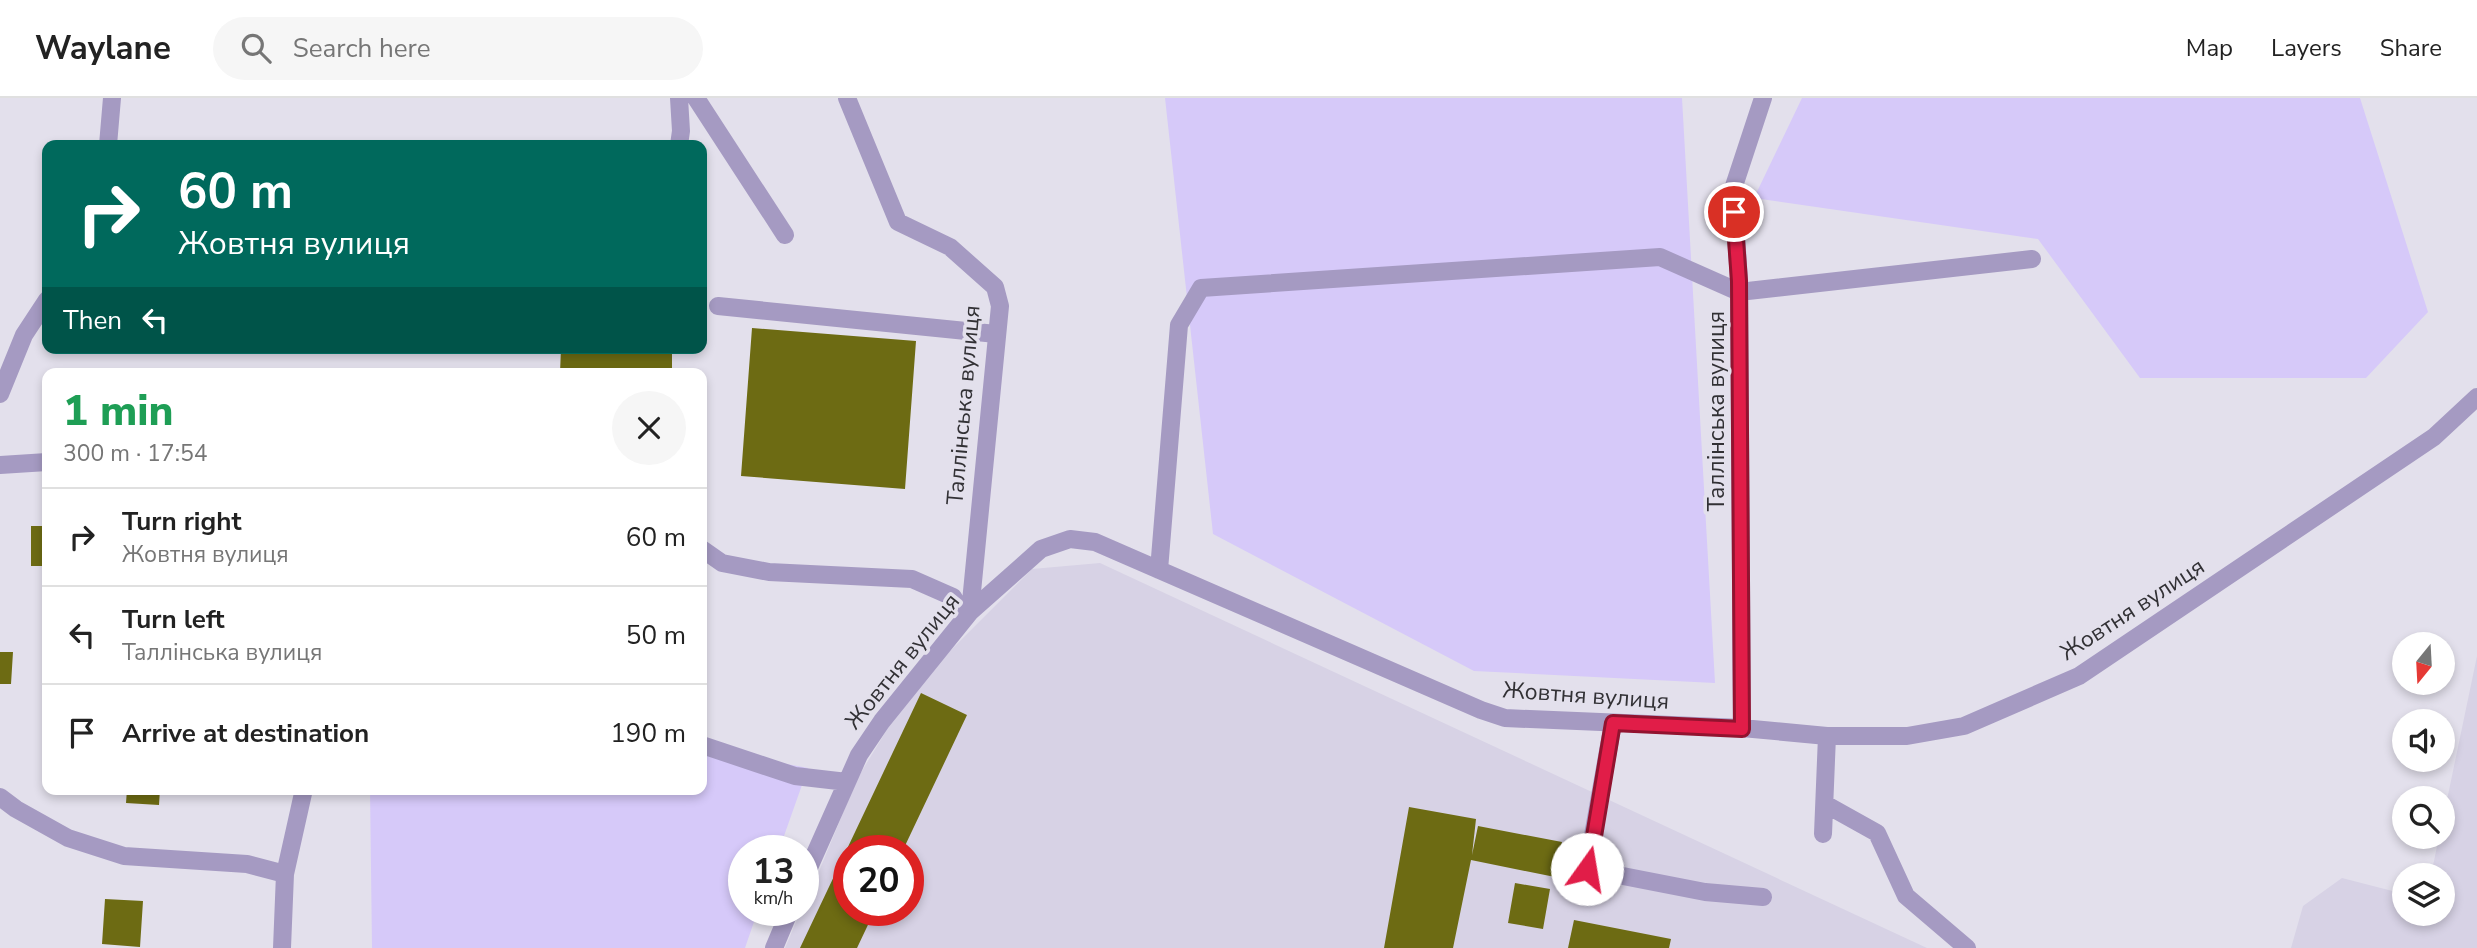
<!DOCTYPE html>
<html lang="en">
<head>
<meta charset="utf-8">
<style>
	:root { --surface:#fff; --page:#f6f6f6; --text:#222; --muted:#767676; --line:#e0e0e0 }
	body { margin:0; font-family:"Nunito Sans",sans-serif; background:var(--page); color:var(--text); height:100vh; display:flex; flex-direction:column; font-size:26px; white-space:nowrap }
	* { box-sizing:border-box; margin:0 }
	p { font-size:23px; color:var(--muted) }
	.icon { flex:none; width:38px; height:38px; fill:none; stroke:currentColor; stroke-width:2; stroke-linecap:round; stroke-linejoin:round }
	.map { position:relative; flex:1; overflow:hidden }
	.side { position:absolute; left:42px; top:270px; width:665px; height:427px; display:flex; flex-direction:column; background:var(--surface); border-radius:14px; box-shadow:0 4px 10px #0003 }
	.side>* { flex:none }
	.guide { position:absolute; left:42px; top:42px; width:665px; height:214px; border-radius:14px; box-shadow:0 4px 10px #0003; background:#00695c; color:#fff; overflow:hidden }
	.needle { width:46px; rotate:198deg }
	.fabs { position:absolute; left:2392px; top:534px; display:grid; gap:14px }
	.fabs a { display:grid; place-items:center; width:63px; height:63px; border-radius:50%; background:var(--surface); box-shadow:0 4px 10px #0003; font-size:35px }
	.speed { position:absolute; left:728px; top:737px; display:flex; gap:14px; font-size:35px; font-weight:700; text-align:center }
	.speed>* { display:grid; place-content:center; width:91px; height:91px; border-radius:50%; background:var(--surface); box-shadow:0 4px 10px #0003; line-height:1 }
	.speed small { font-size:18px; font-weight:400 }
	.speed .limit { border:10px solid #d22; background:#fff; color:#111 }
	.pin { position:absolute; display:grid; place-items:center; width:60px; height:60px; color:#fff; margin:-30px; border:4px solid #fff; border-radius:50%; box-shadow:0 2px 7px #0007 }
	.me { position:absolute; width:77px; margin:-38px; rotate:13deg; stroke-linejoin:round; filter:drop-shadow(0 0 5px #0008) }
	.turn { display:flex; align-items:center; gap:24px; height:147px; padding:0 21px; font-size:32px }
	.turn .icon { width:91px; height:91px; stroke-width:2.5 }
	.turn b { display:block; font-size:49px; line-height:60px }
	.then { display:flex; align-items:center; height:66px; padding:0 21px; background:#0003; gap:14px; font-size:26px }
	.round { display:grid; place-items:center; flex:none; width:74px; height:74px; border-radius:37px; background:var(--page) }
	.head { display:flex; align-items:center; justify-content:space-between; height:119px; padding:0 21px }
	h1 { font-size:42px; font-weight:800; line-height:52px; color:#1e9e55 }
	ul { padding:0; list-style:none }
	li { display:flex; align-items:center; gap:21px; height:98px; padding:0 21px; border-top:2px solid var(--line) }
	li div { flex:1 }
	li b { display:block; font-size:26px }
	li em { font-style:normal }
	header { display:flex; align-items:center; gap:42px; box-sizing:border-box; height:98px; padding:0 35px; background:var(--surface); border-bottom:2px solid var(--line) }
	header strong { font-size:33px }
	nav { display:flex; gap:38px; margin-inline-start:auto; font-size:24px }
	.search { width:490px; height:63px; background:var(--page); display:flex; align-items:center; gap:18px; box-sizing:border-box; padding:0 24px; border-radius:38px; color:var(--muted); font-size:26px }
	.map>svg:first-child { display:block }
	.built { fill:#d7d2e5; fill-rule:evenodd }
	.green { fill:#d6c9f9 }
	.building { fill:#6d6b13 }
	.lines { fill:none; stroke-linecap:round; stroke-linejoin:round }
	.minor { stroke:#a59ac2; stroke-width:18 }
	.route-casing { stroke:#92132f; stroke-width:18 }
	.route { stroke:#e11d48; stroke-width:12 }
	.labels { text-anchor:middle; stroke-width:7; stroke-linejoin:round; paint-order:stroke }
	.street-label { font-size:23px; fill:#323135; stroke:#e3e0ec }
</style>
</head>
<body>
<header>
<strong>Waylane</strong>
<div class="search"><svg class="icon" aria-label="search" viewBox="0 0 24 24"><circle cx="10" cy="10" r="6"/><path d="M15 15l6 6"/></svg>Search here</div>
<nav><a>Map</a><a>Layers</a><a>Share</a></nav>
</header>
<div class="map">
<svg width="2477" height="850" viewBox="0 0 2477 850">
	<rect width="100%" height="100%" fill="#e3e0ec"/>
	<!-- built -->
	<path class="built" d="M 1100,465 L 1927,850 L 785,850 L 801,812 L 803,812 L 857,681 L 911,592 L 1032,471 ZM 849,752 L 908,752 L 908,812 L 849,812 Z
		M 2477,558 L 2477,850 L 2291,850 L 2303,808 L 2342,780 L 2404,796 L 2404,816 L 2443,816 L 2443,777 L 2431,777 L 2439,739 L 2443,738 L 2443,721 Z"/>
	<!-- green -->
	<path class="green" d="M 1165,0 L 1682,0 L 1715,585 L 1474,573 L 1213,436 Z
		M 1802,0 L 2360,0 L 2428,214 L 2366,280 L 2140,280 L 2038,141 L 1754,100 Z
		M 702,650 L 808,670 L 779,752 L 744,752 L 744,812 L 758,812 L 745,850 L 372,850 L 370,691 L 702,691 Z"/>
	<!-- building -->
	<path class="building" d="M 752,230 L 916,243 L 905,391 L 741,378 Z
		M 561,250 L 672,256 L 672,275 L 560,275 Z
		M 31,428 L 47,428 L 47,468 L 31,468 Z
		M 0,554 L 13,554 L 11,586 L 0,586 Z
		M 921,595 L 967,617 L 903,752 L 849,752 L 849,812 L 875,812 L 857,850 L 800,850 Z
		M 127,691 L 160,691 L 159,707 L 126,705 Z
		M 1409,709 L 1476,721 L 1472,757 L 1478,728 L 1562,744 L 1555,779 L 1471,762 L 1453,850 L 1384,850 Z
		M 1515,785 L 1550,791 L 1543,831 L 1508,825 Z
		M 105,801 L 143,803 L 140,849 L 102,846 Z
		M 1574,822 L 1671,841 L 1669,850 L 1568,850 Z"/>
	<g class="lines">
		<!-- minor -->
		<path class="minor" d="M 696,0 L 785,137
			M 847,0 L 898,124 L 950,149 L 995,189 L 1000,208 L 970,514
			M 108,47 L 112,0
			M 679,47 L 681,33 L 679,0
			M 718,208 L 996,236
			M 0,296 L 24,237 L 47,202
			M 0,367 L 47,364
			M 702,451 L 722,465 L 769,474 L 912,481 L 953,499 L 965,520
			M 1159,472 L 1179,227 L 1201,190 L 1660,159 L 1739,194 L 2032,161
			M 1613,625 L 1587,771 L 1705,794 L 1763,799
			M 1742,630 L 1739,183 L 1733,91 L 1763,0
			M 702,647 L 795,678 L 847,684
			M 0,699 L 16,711 L 68,740 L 124,758 L 247,766 L 285,776
			M 1825,706 L 1877,735 L 1906,798 L 1967,850
			M 1823,736 L 1827,638
			M 803,783 L 859,657 L 882,623 L 970,514 L 1041,451 L 1070,441 L 1095,444 L 1481,612 L 1505,620 L 1742,630 L 1827,638 L 1907,638 L 1964,628 L 2079,578 L 2434,339 L 2477,299
			M 282,850 L 285,776 L 304,691
			M 774,850 L 790,812"/>
	</g>
	<g class="lines">
		<!-- route casing -->
		<g class="route-casing">
			<path id="route" d="M 1587,771 L 1591,756 L 1613,625 L 1742,631 L 1739,183 L 1734,114"/>
		</g>
		<!-- route -->
		<use href="#route" class="route"/>
	</g>
	<g class="labels">
		<!-- street labels -->
		<g class="street-label">
			<text transform="translate(963 307) rotate(-85)" y="8">Таллінська вулиця</text>
			<text transform="translate(1716 313) rotate(-90)" y="8">Таллінська вулиця</text>
			<text transform="translate(2132 511) rotate(-33)" y="8">Жовтня вулиця</text>
			<text transform="translate(902 563) rotate(-51)" y="8">Жовтня вулиця</text>
			<text transform="translate(1586 597) rotate(4)" y="8">Жовтня вулиця</text>
		</g>
	</g>
</svg>
<div class="fabs">
<a><svg class="needle" viewBox="-14 -14 28 28"><path d="M0-13l5 13h-10z" fill="#e53935"/><path d="M0 13l5-13h-10z" fill="#767676"/></svg></a>
<a><svg class="icon" aria-label="sound" viewBox="0 0 24 24"><path d="M4 9h4l5-4v14l-5-4H4zM17 9q2 3 0 6"/></svg></a>
<a><svg class="icon" aria-label="search" viewBox="0 0 24 24"><circle cx="10" cy="10" r="6"/><path d="M15 15l6 6"/></svg></a>
<a><svg class="icon" aria-label="layers" viewBox="0 0 24 24"><path d="M12 4l9 5-9 5-9-5zM3 14l9 5 9-5"/></svg></a>
</div>
<div class="speed"><div>13<small>km/h</small></div><div class="limit">20</div></div>
<div class="pin" style="left:1734px;top:114px;background:#d93025"><svg class="icon" aria-label="arrive" viewBox="0 0 24 24"><path d="M6 21V4h12l-3 4 3 4H6"/></svg></div>
<svg class="me" style="left:1587px;top:771px" viewBox="-20 -20 40 40"><circle r="19" fill="#fff"/><path d="M0-13L10 11 0 6-10 11z" fill="#e11d48"/></svg>
<div class="guide">
<div class="turn"><svg class="icon" aria-label="right" viewBox="0 0 24 24"><path d="M7 20v-9h11M14 6l5 5-5 5"/></svg><div><b>60 m</b>Жовтня вулиця</div></div>
<div class="then">Then<svg class="icon" aria-label="left" viewBox="0 0 24 24"><path d="M17 20v-9H6M10 6l-5 5 5 5"/></svg></div>
</div>
<section class="side">
<div class="head"><div><h1>1 min</h1><p>300 m · 17:54</p></div><a class="round"><svg class="icon" aria-label="close" viewBox="0 0 24 24"><path d="M6 6l12 12M18 6L6 18"/></svg></a></div>
<ul>
<li><svg class="icon" aria-label="right" viewBox="0 0 24 24"><path d="M7 20v-9h11M14 6l5 5-5 5"/></svg><div><b>Turn right</b><p>Жовтня вулиця</p></div><em>60 m</em></li>
<li><svg class="icon" aria-label="left" viewBox="0 0 24 24"><path d="M17 20v-9H6M10 6l-5 5 5 5"/></svg><div><b>Turn left</b><p>Таллінська вулиця</p></div><em>50 m</em></li>
<li><svg class="icon" aria-label="arrive" viewBox="0 0 24 24"><path d="M6 21V4h12l-3 4 3 4H6"/></svg><div><b>Arrive at destination</b></div><em>190 m</em></li>
</ul>
</section>
</div>
</body>
</html>
